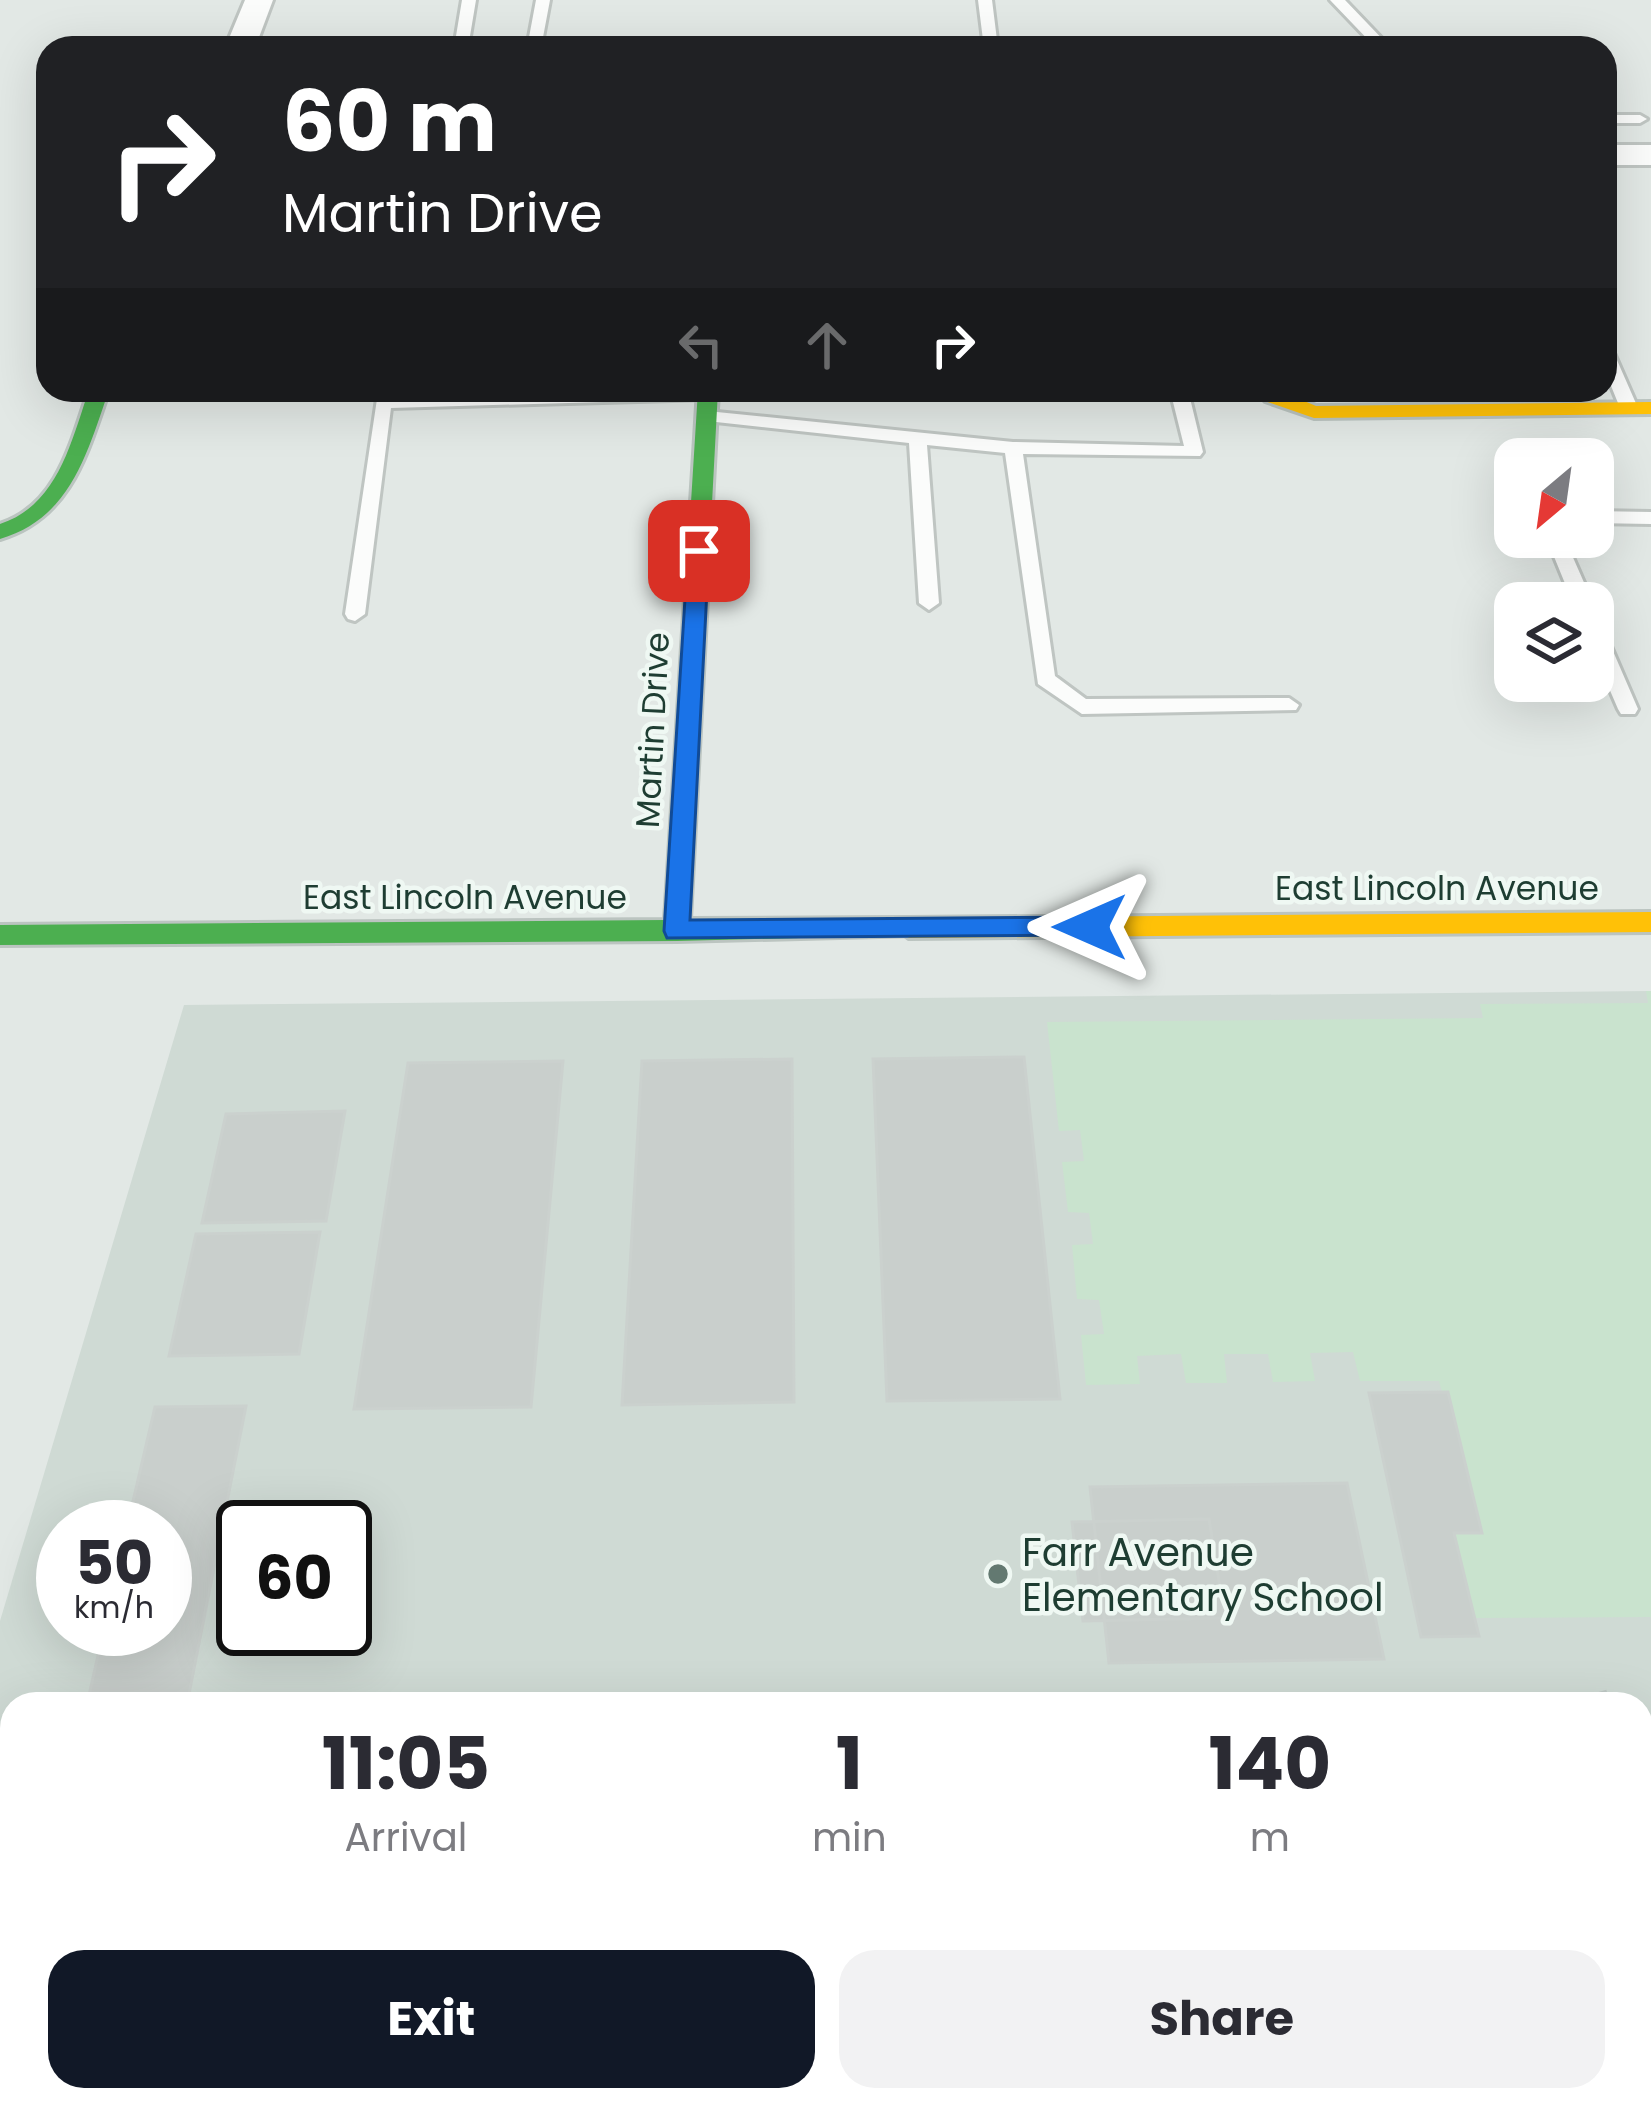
<!DOCTYPE html>
<html lang="en">
<head>
<meta charset="utf-8">
<style>
	:root { --surface:#fff; --page:#f2f2f3; --text:#2b2b33; --muted:#7c7c81; --accent:#111827 }
	body { margin:0; font-family:Poppins,sans-serif; background:var(--page); color:var(--text); height:100vh; display:flex; flex-direction:column; font-size:45px; white-space:nowrap }
	* { box-sizing:border-box; margin:0 }
	p { font-size:39px; color:var(--muted) }
	.icon { flex:none; width:66px; height:66px; fill:none; stroke:currentColor; stroke-width:2; stroke-linecap:round; stroke-linejoin:round }
	.map { position:relative; flex:1; overflow:hidden }
	.sheet { position:absolute; left:0px; top:1692px; width:1653px; height:420px; display:flex; flex-direction:column; background:var(--surface); border-radius:36px 36px 0 0; box-shadow:0 12px 48px #0002 }
	.sheet>* { flex:none }
	.top-card { position:absolute; left:36px; top:36px; width:1581px; height:366px; border-radius:36px; box-shadow:0 12px 48px #0002; background:#202124; color:#fff; overflow:hidden }
	.needle { width:78px; rotate:209deg }
	.buttons { position:absolute; left:1494px; top:438px; display:grid; gap:24px }
	.buttons a { display:grid; place-items:center; width:120px; height:120px; border-radius:24px; background:var(--surface); box-shadow:0 12px 48px #0002; font-size:60px }
	.speed { position:absolute; left:36px; top:1500px; display:flex; gap:24px; font-size:60px; font-weight:700; text-align:center }
	.speed>* { display:grid; place-content:center; width:156px; height:156px; border-radius:50%; background:var(--surface); box-shadow:0 12px 48px #0002; line-height:1 }
	.speed small { font-size:30px; font-weight:400 }
	.speed .limit { border:6px solid #111; border-radius:18px; background:#fff; color:#111 }
	.pin { position:absolute; display:grid; place-items:center; width:102px; height:102px; color:#fff; margin:-51px; border-radius:24px; box-shadow:0 6px 18px #0006 }
	.me { position:absolute; width:132px; margin:-66px; rotate:270deg; stroke-linejoin:round; filter:drop-shadow(0 0 9px #0008) }
	.turn { display:flex; align-items:center; gap:42px; height:252px; padding:0 48px; font-size:54px }
	.turn .icon { width:156px; height:156px; stroke-width:2.5 }
	.turn b { display:block; font-size:84px; line-height:102px }
	.lanes { display:flex; align-items:center; height:114px; padding:0 48px; background:#0003; justify-content:center; gap:60px; direction:ltr }
	.lanes .off { opacity:.35 }
	.eta { display:flex; justify-content:space-evenly; align-items:center; height:204px; text-align:center }
	.eta b { font-size:72px; font-weight:700; line-height:84px }
	.primary-button { display:flex; gap:24px; margin-top:auto; padding:24px 48px }
	.primary-button a { flex:1; height:138px; border-radius:36px; background:var(--accent); color:#fff; font-size:48px; font-weight:700; line-height:138px; text-align:center }
	.primary-button a+a { background:var(--page); color:var(--text) }
	.map>svg:first-child { display:block }
	.built { fill:#cfdad4; fill-rule:evenodd }
	.green { fill:#c9e3ce }
	.building { fill:#c9cfcc; stroke:#cbd1ce; stroke-width:3 }
	.lines { fill:none; stroke-linecap:round; stroke-linejoin:round }
	.lane-casing { stroke:#bfc5c2; stroke-width:6 }
	.street-casing { stroke:#bfc5c2; stroke-width:6 }
	.fast-casing { stroke:#bbc4c0; stroke-width:6 }
	.slow-casing { stroke:#bbc4c0; stroke-width:6 }
	.path { stroke:#bfc9c5; stroke-width:9; stroke-dasharray:8 12; stroke-linecap:butt }
	.lane { fill:#fbfcfb; fill-rule:evenodd }
	.street { fill:#fbfcfb; fill-rule:evenodd }
	.fast { fill:#4caf50; fill-rule:evenodd }
	.slow { fill:#ffc107; fill-rule:evenodd }
	.route { fill:#1a73e8; stroke:#114b97; stroke-width:3 }
	.poi-dot { fill:#637971; stroke:#eff8f3; stroke-width:4.5 }
	.labels { text-anchor:middle; stroke-width:9; stroke-linejoin:round; paint-order:stroke }
	.street-label { font-size:33px; fill:#1e3d32; stroke:#eff8f3 }
	.near-poi-label { font-size:39px; fill:#1e3d32; stroke:#eff8f3; text-anchor:start }
</style>
</head>
<body>
<div class="map">
<svg width="1651" height="2112" viewBox="0 0 1651 2112">
	<rect width="100%" height="100%" fill="#e2e8e5"/>
	<!-- built -->
	<path class="built" d="M 1651,991 L 1651,2112 L 0,2112 L 0,1621 L 184,1005 ZM 63,1527 L 165,1527 L 165,1629 L 63,1629 ZM 243,1527 L 345,1527 L 345,1629 L 243,1629 ZM 12,1704 L 1641,1704 L 1641,2100 L 12,2100 Z"/>
	<!-- green -->
	<path class="green" d="M 1646,991 L 1651,991 L 1651,1617 L 1474,1618 L 1454,1533 L 1482,1532 L 1448,1393 L 1442,1392 L 1439,1381 L 1360,1381 L 1353,1352 L 1310,1353 L 1315,1381 L 1273,1382 L 1268,1354 L 1224,1354 L 1227,1383 L 1186,1383 L 1181,1354 L 1137,1356 L 1140,1384 L 1086,1385 L 1081,1335 L 1104,1334 L 1099,1300 L 1077,1299 L 1072,1245 L 1093,1244 L 1089,1213 L 1068,1212 L 1062,1162 L 1084,1161 L 1080,1130 L 1059,1131 L 1047,1022 L 1483,1018 L 1480,1004 L 1648,1003 Z
		M 1340,2100 L 1584,2100 L 1580,2112 L 1347,2112 Z"/>
	<!-- building -->
	<path class="building" d="M 1024,1057 L 1060,1399 L 887,1401 L 873,1059 Z
		M 792,1059 L 794,1402 L 622,1405 L 642,1061 Z
		M 563,1061 L 531,1407 L 354,1409 L 408,1063 Z
		M 345,1111 L 326,1221 L 202,1223 L 226,1114 Z
		M 320,1232 L 299,1354 L 169,1356 L 196,1234 Z
		M 1448,1392 L 1482,1533 L 1454,1533 L 1479,1636 L 1421,1637 L 1369,1393 Z
		M 246,1406 L 187,1704 L 87,1704 L 104,1629 L 165,1629 L 165,1527 L 127,1527 L 155,1407 Z
		M 1347,1483 L 1384,1659 L 1109,1663 L 1090,1487 Z
		M 1209,1519 L 1225,1618 L 1083,1621 L 1072,1522 Z"/>
	<g class="lines">
		<!-- lane casing -->
		<g class="lane-casing">
			<path id="lane" d="M 462,0 L 476,0 L 468,48 L 454,48 Z
				M 536,0 L 550,0 L 541,48 L 527,48 Z
				M 978,0 L 992,0 L 998,48 L 984,48 Z
				M 1330,0 L 1345,0 L 1391,48 L 1376,48 Z
				M 1605,115 L 1640,115 L 1647,119 L 1640,123 L 1605,123 Z
				M 1605,346 L 1613,351 L 1638,408 L 1635,412 L 1623,412 L 1620,408 L 1605,371 Z
				M 658,390 L 712,390 L 716,394 L 707,399 L 391,408 L 365,614 L 355,621 L 348,619 L 345,614 L 377,399 Z
				M 1170,390 L 1188,390 L 1203,452 L 1200,456 L 1023,454 L 1055,676 L 1086,699 L 1289,698 L 1299,705 L 1296,710 L 1082,714 L 1038,684 L 1005,453 L 927,445 L 939,603 L 929,610 L 919,603 L 909,443 L 707,421 L 698,416 L 707,411 L 1013,442 L 1184,446 Z
				M 1593,511 L 1651,512 L 1651,524 L 1593,523 Z
				M 1546,537 L 1564,537 L 1593,603 L 1573,603 Z
				M 1593,621 L 1603,628 L 1638,709 L 1635,714 L 1621,714 L 1618,709 L 1593,651 Z"/>
		</g>
		<!-- street casing -->
		<g class="street-casing">
			<path id="street" d="M 245,0 L 273,0 L 255,48 L 225,48 Z
				M 1605,145 L 1651,145 L 1651,165 L 1605,165 Z"/>
		</g>
		<!-- fast casing -->
		<g class="fast-casing">
			<path id="fast" d="M 89,390 L 109,390 C 87,453 71,518 0,539 L 0,524 C 58,505 71,442 89,390 Z
				M 698,390 L 718,390 L 690,919 L 909,918 L 922,928 L 918,935 L 677,941 L 0,945 L 0,925 L 665,920 Z"/>
		</g>
		<!-- slow casing -->
		<g class="slow-casing">
			<path id="slow" d="M 1258,390 L 1278,390 L 1316,406 L 1651,402 L 1651,414 L 1314,418 L 1265,401 Z
				M 1651,912 L 1651,932 L 909,938 L 896,928 L 909,918 Z"/>
		</g>
		<!-- path -->
		<path class="path" d="M 1602,1691 L 1606,1704
			M 1641,1834 L 1651,1871"/>
		<!-- lane -->
		<use href="#lane" class="lane"/>
		<!-- street -->
		<use href="#street" class="street"/>
		<!-- fast -->
		<use href="#fast" class="fast"/>
		<!-- slow -->
		<use href="#slow" class="slow"/>
	</g>
	<!-- route -->
	<path class="route" d="M 699,544 L 709,551 L 690,920 L 1090,917 L 1099,920 L 1103,927 L 1099,935 L 667,938 L 664,931 L 688,551 Z"/>
	<!-- markers -->
	<circle class="poi-dot" cx="998" cy="1574" r="12"/>
	<g class="labels">
		<!-- street labels -->
		<g class="street-label">
			<text transform="translate(652 730) rotate(-87)" y="12">Martin Drive</text>
			<text x="1437" y="900">East Lincoln Avenue</text>
			<text x="465" y="909">East Lincoln Avenue</text>
		</g>
		<!-- near-poi labels -->
		<g class="near-poi-label">
			<text x="1022" y="1566">Farr Avenue<tspan x="1022" dy="45">Elementary School</tspan></text>
		</g>
	</g>
</svg>
<div class="buttons">
<a><svg class="needle" viewBox="-14 -14 28 28"><path d="M0-13l5 13h-10z" fill="#e53935"/><path d="M0 13l5-13h-10z" fill="#7c7c81"/></svg></a>
<a><svg class="icon" aria-label="layers" viewBox="0 0 24 24"><path d="M12 4l9 5-9 5-9-5zM3 14l9 5 9-5"/></svg></a>
</div>
<div class="speed"><div>50<small>km/h</small></div><div class="limit">60</div></div>
<div class="pin" style="left:699px;top:551px;background:#d93025"><svg class="icon" aria-label="arrive" viewBox="0 0 24 24"><path d="M6 21V4h12l-3 4 3 4H6"/></svg></div>
<svg class="me" style="left:1090px;top:927px" viewBox="-20 -20 40 40"><path d="M0-17L14 15 0 8-14 15z" fill="#1a73e8" stroke="#fff" stroke-width="4"/></svg>
<div class="top-card">
<div class="turn"><svg class="icon" aria-label="right" viewBox="0 0 24 24"><path d="M7 20v-9h11M14 6l5 5-5 5"/></svg><div><b>60 m</b>Martin Drive</div></div>
<div class="lanes"><svg class="icon off" aria-label="left" viewBox="0 0 24 24"><path d="M17 20v-9H6M10 6l-5 5 5 5"/></svg><svg class="icon off" aria-label="ahead" viewBox="0 0 24 24"><path d="M12 20V5M6 11l6-6 6 6"/></svg><svg class="icon" aria-label="right" viewBox="0 0 24 24"><path d="M7 20v-9h11M14 6l5 5-5 5"/></svg></div>
</div>
<section class="sheet">
<div class="eta">
<div><b>11:05</b><p>Arrival</p></div>
<div><b>1</b><p>min</p></div>
<div><b>140</b><p>m</p></div>
</div>
<div class="primary-button"><a>Exit</a><a>Share</a></div>
</section>
</div>
</body>
</html>
